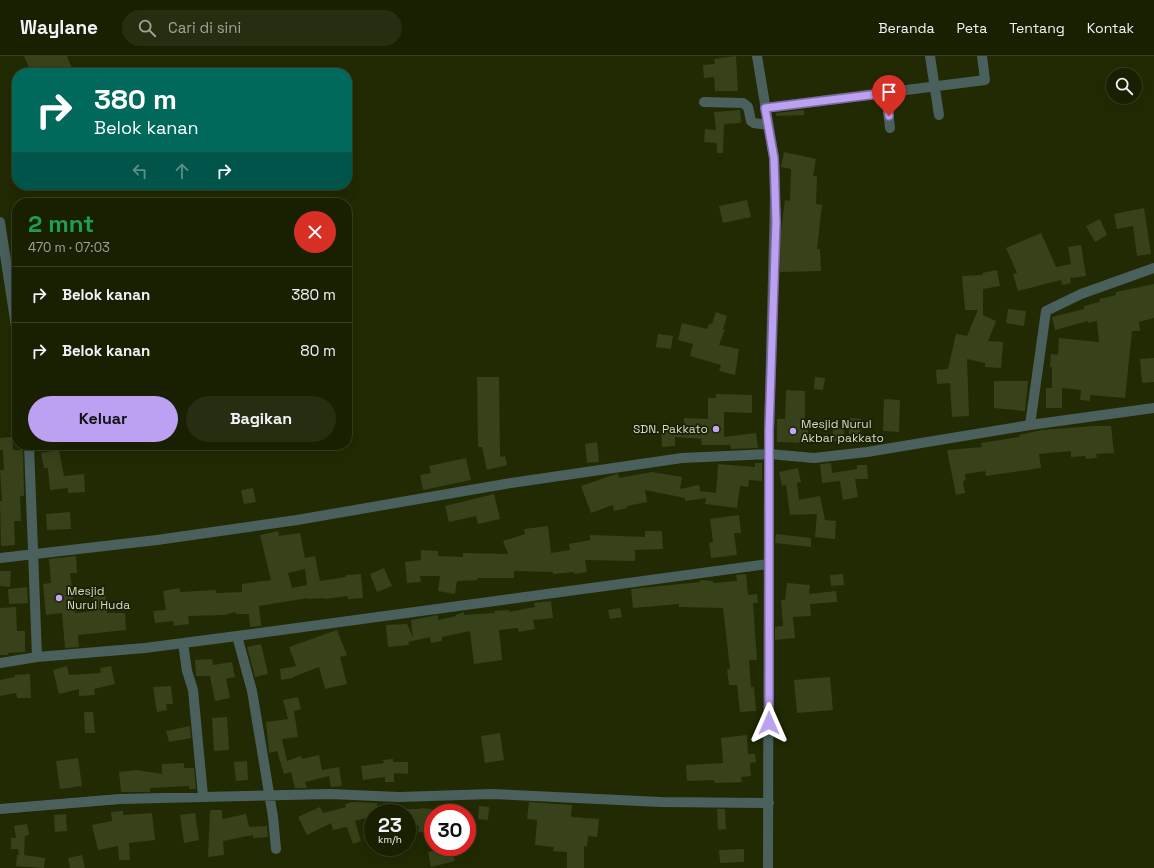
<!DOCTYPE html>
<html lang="id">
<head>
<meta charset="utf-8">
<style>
	:root { --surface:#192002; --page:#262d11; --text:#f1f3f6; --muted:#9fa399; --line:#373e24; --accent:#bca0f2 }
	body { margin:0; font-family:"Space Grotesk",sans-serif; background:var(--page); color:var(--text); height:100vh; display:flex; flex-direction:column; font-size:15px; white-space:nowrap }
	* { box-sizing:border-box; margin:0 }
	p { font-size:13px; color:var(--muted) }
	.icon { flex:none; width:22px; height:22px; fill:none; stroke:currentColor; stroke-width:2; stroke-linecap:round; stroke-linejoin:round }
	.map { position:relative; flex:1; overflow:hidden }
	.drawer { position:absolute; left:12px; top:142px; width:340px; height:252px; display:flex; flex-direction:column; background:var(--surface); border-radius:16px; box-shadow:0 4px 16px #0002,0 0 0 1px var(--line) }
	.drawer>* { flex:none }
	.guide { position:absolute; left:12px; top:12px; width:340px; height:122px; border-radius:16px; box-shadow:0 4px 16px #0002,0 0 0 1px var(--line); background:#00695c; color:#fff; overflow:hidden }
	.fabs { position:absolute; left:1106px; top:12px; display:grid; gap:8px }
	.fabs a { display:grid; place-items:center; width:36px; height:36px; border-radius:50%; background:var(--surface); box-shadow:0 4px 16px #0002,0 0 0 1px var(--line); font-size:20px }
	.speed { position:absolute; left:364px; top:748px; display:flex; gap:8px; font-size:20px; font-weight:700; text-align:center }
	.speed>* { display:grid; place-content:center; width:52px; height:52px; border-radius:50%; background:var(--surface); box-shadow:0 4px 16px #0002,0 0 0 1px var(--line); line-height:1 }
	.speed small { font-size:10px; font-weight:400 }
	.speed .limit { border:6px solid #d22; background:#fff; color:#111 }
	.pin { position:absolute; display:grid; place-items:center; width:34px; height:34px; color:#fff; margin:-41px -17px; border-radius:50% 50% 50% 0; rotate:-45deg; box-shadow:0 0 4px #0007 }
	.pin .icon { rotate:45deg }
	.me { position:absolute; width:44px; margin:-22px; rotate:0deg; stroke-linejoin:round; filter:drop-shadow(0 0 3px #0008) }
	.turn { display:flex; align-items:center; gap:14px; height:84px; padding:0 16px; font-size:18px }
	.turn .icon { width:52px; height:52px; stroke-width:2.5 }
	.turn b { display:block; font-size:28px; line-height:34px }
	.lanes { display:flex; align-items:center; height:38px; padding:0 16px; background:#0003; justify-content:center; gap:20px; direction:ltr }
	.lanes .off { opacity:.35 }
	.round { display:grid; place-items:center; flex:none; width:42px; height:42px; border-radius:21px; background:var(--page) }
	.headline { display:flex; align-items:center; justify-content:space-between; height:68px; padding:0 16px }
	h1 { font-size:24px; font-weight:800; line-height:30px; color:#1e9e55 }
	.cta { display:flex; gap:8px; margin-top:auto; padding:8px 16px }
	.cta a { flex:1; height:46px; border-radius:24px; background:var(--accent); color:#111; font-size:16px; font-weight:800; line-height:46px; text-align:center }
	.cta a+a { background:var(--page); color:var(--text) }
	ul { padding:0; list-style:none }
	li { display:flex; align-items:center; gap:12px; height:56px; padding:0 16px; border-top:1px solid var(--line) }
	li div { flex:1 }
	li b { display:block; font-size:15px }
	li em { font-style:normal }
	header { display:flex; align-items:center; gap:24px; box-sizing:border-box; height:56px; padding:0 20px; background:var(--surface); border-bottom:1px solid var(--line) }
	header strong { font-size:19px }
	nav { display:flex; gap:22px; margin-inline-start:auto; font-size:14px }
	.search { width:280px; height:36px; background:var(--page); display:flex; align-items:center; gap:10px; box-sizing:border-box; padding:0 14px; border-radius:22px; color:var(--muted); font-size:15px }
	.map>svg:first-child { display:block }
	.building { fill:#38421a; fill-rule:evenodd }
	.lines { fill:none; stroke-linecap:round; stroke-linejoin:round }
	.minor { stroke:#4a605c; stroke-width:10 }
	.route-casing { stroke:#7a689d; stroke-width:10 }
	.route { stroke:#bca0f2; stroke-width:7 }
	.poi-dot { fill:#c3a7f2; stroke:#192003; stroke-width:1.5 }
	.labels { text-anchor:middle; stroke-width:3.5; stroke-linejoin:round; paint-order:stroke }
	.poi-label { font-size:12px; fill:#d3dac4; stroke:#192003; text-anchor:start }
</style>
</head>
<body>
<header>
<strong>Waylane</strong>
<div class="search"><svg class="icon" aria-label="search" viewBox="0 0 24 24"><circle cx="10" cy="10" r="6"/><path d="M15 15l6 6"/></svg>Cari di sini</div>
<nav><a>Beranda</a><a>Peta</a><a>Tentang</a><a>Kontak</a></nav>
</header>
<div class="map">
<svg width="1154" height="812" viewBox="0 0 1154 812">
	<rect width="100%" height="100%" fill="#212a02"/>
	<!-- building -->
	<path class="building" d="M 24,0 L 67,0 L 74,17 L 31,17 Z
		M 736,0 L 738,35 L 715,35 L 714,21 L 704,22 L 703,9 L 715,8 L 714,3 Z
		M 740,54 L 741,67 L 724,68 L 723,97 L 717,97 L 717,87 L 704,86 L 705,73 L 716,74 L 714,56 Z
		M 804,54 L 804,59 L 776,60 L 776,57 Z
		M 784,96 L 816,103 L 813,120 L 817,120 L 816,148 L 822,149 L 817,193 L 820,193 L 821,215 L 780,216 L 780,181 L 785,144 L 790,145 L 791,113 L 781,111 Z
		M 747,144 L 751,161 L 723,167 L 719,150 Z
		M 1144,152 L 1151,198 L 1137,200 L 1133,170 L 1117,173 L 1114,158 Z
		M 1100,163 L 1107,179 L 1095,186 L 1086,170 Z
		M 1041,177 L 1056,211 L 1071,208 L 1068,191 L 1081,189 L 1086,220 L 1070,222 L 1071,227 L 1062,229 L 1061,224 L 1018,235 L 1013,218 L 1017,217 L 1006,192 Z
		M 997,214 L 1000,230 L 983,233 L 983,259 L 996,265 L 988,285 L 1003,286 L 1001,312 L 985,311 L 985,307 L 967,303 L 969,360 L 952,361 L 950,327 L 937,328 L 936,314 L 948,313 L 956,278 L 967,280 L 978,254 L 965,254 L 962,220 L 983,219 L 982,217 Z
		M 1154,228 L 1154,262 L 1139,266 L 1140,275 L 1132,275 L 1125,342 L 1090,339 L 1090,345 L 1080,344 L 1081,334 L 1062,332 L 1062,352 L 1046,352 L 1046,332 L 1052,332 L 1052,311 L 1050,311 L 1051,298 L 1058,299 L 1059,282 L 1099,286 L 1097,265 L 1088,267 L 1088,265 L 1055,274 L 1052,261 L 1084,253 L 1084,250 L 1100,246 L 1099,243 L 1116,239 L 1116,236 Z
		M 1008,253 L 1026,255 L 1024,270 L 1006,267 Z
		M 716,256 L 727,260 L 723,273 L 725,273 L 719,289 L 739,293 L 735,319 L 719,315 L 721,309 L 690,300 L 693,288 L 678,284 L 682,267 L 707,273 L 710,267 L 712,268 Z
		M 658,278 L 673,280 L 671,293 L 656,291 Z
		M 1154,302 L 1154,326 L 1142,327 L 1140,303 Z
		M 477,321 L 499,321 L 500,401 L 505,400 L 507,409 L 487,414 L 482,391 L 478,391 Z
		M 815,321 L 825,322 L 823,334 L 814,333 Z
		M 994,325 L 1028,325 L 1025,355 L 994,352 Z
		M 786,334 L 805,335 L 805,364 L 808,364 L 808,387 L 777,386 L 777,363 L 785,363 Z
		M 716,338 L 752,339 L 752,357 L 724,356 L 724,381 L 756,377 L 758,392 L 731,393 L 730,389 L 702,389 L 701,383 L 704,383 L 675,381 L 675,390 L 662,391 L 661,372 L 684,371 L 684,362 L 708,363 L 708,342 L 716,342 Z
		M 884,343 L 900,344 L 899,376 L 883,375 Z
		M 850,362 L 861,363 L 860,379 L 849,378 Z
		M 1094,370 L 1111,370 L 1114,397 L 1096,398 L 1097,402 L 1086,403 L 1085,400 L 1071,401 L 1071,395 L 1039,398 L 1041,412 L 986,420 L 985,415 L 965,418 L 966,424 L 963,425 L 965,437 L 956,439 L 947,394 L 982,391 L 981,387 L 1020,381 L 1019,379 L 1042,374 Z
		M 833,372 L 844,373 L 844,386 L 833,385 Z
		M 12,381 L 13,394 L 23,394 L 24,440 L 20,440 L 21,465 L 14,465 L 15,489 L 1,490 L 0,445 L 2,445 L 0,414 L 4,414 L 3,394 L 0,394 L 0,382 Z
		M 597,386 L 599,406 L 587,407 L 585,388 Z
		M 59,394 L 64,420 L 84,418 L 85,436 L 68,437 L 68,432 L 50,434 L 48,412 L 44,412 L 41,397 Z
		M 466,402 L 471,424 L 423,434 L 420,419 L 431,417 L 429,410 Z
		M 755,407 L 762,407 L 762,425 L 749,424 L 748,431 L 740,430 L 737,452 L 705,448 L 706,442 L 685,445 L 685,442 L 645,434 L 647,446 L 627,450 L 627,452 L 614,455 L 613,449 L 591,457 L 581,430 L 616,418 L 618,418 L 619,422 L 652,416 L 682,421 L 680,433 L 699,429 L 700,435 L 716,437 L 718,408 L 755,411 Z
		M 831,407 L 832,417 L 857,413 L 857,409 L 867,409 L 868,423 L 855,423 L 858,441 L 843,444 L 840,425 L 822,427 L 820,408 Z
		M 798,412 L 801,426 L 797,427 L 799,444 L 820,440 L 825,464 L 836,465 L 835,483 L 815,481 L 817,458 L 790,459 L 786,429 L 782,430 L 779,416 Z
		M 253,432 L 256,446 L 244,448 L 241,434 Z
		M 494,438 L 500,463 L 478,468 L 476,460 L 449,466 L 445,450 Z
		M 70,456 L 71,473 L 47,474 L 46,458 Z
		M 739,459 L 741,477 L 734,477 L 737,499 L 711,502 L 709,487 L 713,486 L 710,463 Z
		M 548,470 L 551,497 L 570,494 L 569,488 L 590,484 L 590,479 L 645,481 L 645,475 L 662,475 L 663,493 L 635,494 L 635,505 L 585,504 L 587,516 L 574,518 L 574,516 L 553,518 L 553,516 L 514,515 L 514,522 L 477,522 L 478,524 L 457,525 L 455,538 L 438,535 L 440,520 L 420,520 L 421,526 L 407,527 L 405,506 L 421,504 L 421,494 L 438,495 L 438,500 L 463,501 L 463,497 L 508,498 L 503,485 L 525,478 L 524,473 Z
		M 278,475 L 279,480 L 300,477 L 305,502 L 315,500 L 320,525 L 346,521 L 346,519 L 361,518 L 363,542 L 348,543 L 347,540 L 325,543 L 325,542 L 308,543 L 308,542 L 259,550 L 261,570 L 250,571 L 249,558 L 236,558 L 235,556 L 224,559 L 188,560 L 189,568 L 174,570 L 173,565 L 155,567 L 153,555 L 166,554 L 163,535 L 180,532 L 180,536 L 216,534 L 216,537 L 242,536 L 242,528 L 271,524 L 260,479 ZM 305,513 L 307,529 L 292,532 L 288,517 Z
		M 776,478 L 811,482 L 811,491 L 775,487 Z
		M 76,500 L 77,517 L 70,517 L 75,557 L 94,555 L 93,534 L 105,533 L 107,557 L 125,557 L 126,574 L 78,579 L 79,591 L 65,592 L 62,557 L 46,559 L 43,528 L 51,527 L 49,503 Z
		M 384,512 L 392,530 L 377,536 L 370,518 Z
		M 0,515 L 11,515 L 10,531 L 0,530 Z
		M 746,518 L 748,539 L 757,538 L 758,547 L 753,547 L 757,604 L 749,604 L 751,631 L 754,631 L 756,655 L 740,656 L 737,629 L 729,629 L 727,613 L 730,613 L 723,552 L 679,551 L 679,548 L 633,552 L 631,533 L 700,526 L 700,524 L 713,525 L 713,527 L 737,525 L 736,519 Z
		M 843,518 L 844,529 L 831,530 L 830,519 Z
		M 787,527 L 810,529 L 809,538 L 836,535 L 837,546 L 810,548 L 811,560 L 793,561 L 795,582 L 775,584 L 775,571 L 783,570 L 781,544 L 785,544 Z
		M 27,531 L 28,547 L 9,548 L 8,533 Z
		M 551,545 L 553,562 L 533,564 L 535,573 L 519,576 L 518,572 L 499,574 L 502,604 L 474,608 L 470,575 L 442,581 L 442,585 L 431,587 L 430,581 L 408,586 L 409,589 L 388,591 L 386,569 L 407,568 L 413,582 L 411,564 L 438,559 L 438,564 L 456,560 L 456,559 L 464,556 L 464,559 L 495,557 L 494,555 L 509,554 L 509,556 L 535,551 L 534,547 Z
		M 16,551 L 17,575 L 25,575 L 25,596 L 8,597 L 8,599 L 0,599 L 0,552 Z
		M 620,552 L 622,561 L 610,563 L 608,554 Z
		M 337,574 L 347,599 L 340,601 L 347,628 L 325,633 L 319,611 L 293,621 L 293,622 L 281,624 L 280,613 L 296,610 L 289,591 Z
		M 261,588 L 268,618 L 255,621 L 247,591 Z
		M 212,603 L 213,609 L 232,606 L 235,621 L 226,623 L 230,642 L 215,645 L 210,620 L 196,620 L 195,604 Z
		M 67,610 L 69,619 L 101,617 L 100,612 L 111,610 L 115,628 L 94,633 L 95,639 L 79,640 L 79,633 L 59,638 L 53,614 Z
		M 30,618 L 31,642 L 17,642 L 16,637 L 0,640 L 0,624 L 15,621 L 15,619 Z
		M 830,621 L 833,654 L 797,657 L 794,624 Z
		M 171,630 L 173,648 L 166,648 L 167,654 L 157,656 L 153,631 Z
		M 298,641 L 301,653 L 294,655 L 298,681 L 282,683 L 287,705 L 301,700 L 302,703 L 319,699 L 322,714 L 339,711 L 342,730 L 331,731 L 329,720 L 305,726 L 307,732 L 295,732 L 291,716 L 284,718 L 277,695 L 269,697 L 266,666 L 288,663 L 283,644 Z
		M 84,656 L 93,656 L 95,677 L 85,677 Z
		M 227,661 L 229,694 L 214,695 L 212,662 Z
		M 190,670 L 191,682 L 169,686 L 166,675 Z
		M 500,677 L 504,704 L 485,707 L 481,680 Z
		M 747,679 L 748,698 L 755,698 L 756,706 L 750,707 L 751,720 L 741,721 L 742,726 L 715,727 L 714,724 L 687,725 L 686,709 L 723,707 L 721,682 Z
		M 78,702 L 82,730 L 60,733 L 56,705 Z
		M 393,703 L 393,706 L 408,706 L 408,718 L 394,717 L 394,726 L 385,726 L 385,721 L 363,724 L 361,710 L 384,707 L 383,704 Z
		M 247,705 L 248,724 L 236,725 L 234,706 Z
		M 184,707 L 184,712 L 194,712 L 196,733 L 189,733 L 189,730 L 150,732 L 150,736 L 121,736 L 119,716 L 137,714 L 162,718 L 162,708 Z
		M 353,746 L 377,747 L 378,757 L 373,757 L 373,760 L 355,765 L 361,785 L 353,788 L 347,771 L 333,774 L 331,767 L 307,779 L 298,761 L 320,751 L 323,757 L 346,751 L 345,748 Z
		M 529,746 L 572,749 L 571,761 L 599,763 L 597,781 L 588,780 L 587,791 L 584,790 L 584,812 L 567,812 L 567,796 L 553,795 L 554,791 L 535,789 L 537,764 L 527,763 Z
		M 479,750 L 489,751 L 488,764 L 478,763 Z
		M 420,752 L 432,753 L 430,777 L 418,776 L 419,770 L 407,769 L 407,753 L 420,753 Z
		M 717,753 L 725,753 L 726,773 L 718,774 Z
		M 210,754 L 222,754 L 222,763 L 246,758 L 249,771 L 267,770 L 268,781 L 253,782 L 253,779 L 223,785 L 224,799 L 208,801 Z
		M 123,755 L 123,759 L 152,757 L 155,784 L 129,787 L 130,804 L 119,804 L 118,790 L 98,794 L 92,769 L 112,765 L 111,756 Z
		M 195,757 L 199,784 L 184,787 L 180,759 Z
		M 66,758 L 67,775 L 55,776 L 54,759 Z
		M 27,768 L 29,779 L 25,780 L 24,799 L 45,802 L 44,812 L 16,810 L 17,799 L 19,799 L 18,793 L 11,793 L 11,782 L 16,782 L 14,770 Z
		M 451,791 L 455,805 L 431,811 L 428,796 Z
		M 744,793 L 744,806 L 720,807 L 719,794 Z
		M 82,799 L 85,812 L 70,812 L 68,802 Z"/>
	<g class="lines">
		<!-- minor -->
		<path class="minor" d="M 757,0 L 774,102 L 775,142 L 769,375 L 768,812
			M 930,0 L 939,59
			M 886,37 L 890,72
			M 704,46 L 743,47 L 748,51 L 751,65 L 754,67 L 768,69
			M 765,52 L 985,24 L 982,0
			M 0,166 L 17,277
			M 1030,369 L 1046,255 L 1081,238 L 1154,212
			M 29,389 L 37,601
			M 0,502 L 157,484 L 297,464 L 511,427 L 682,402 L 769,398 L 814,402 L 867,396 L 1030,369 L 1154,352
			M 237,580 L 252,635 L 273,761 L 276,793
			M 183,587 L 187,615 L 193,634 L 203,740
			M 0,607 L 37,601 L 145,592 L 237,580 L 768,508
			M 0,753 L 120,743 L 330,738 L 399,741 L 492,738 L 661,746 L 769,747"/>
	</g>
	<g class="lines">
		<!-- route casing -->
		<g class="route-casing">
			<path id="route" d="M 769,667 L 769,375 L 776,166 L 774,102 L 765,52 L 886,37 L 889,60"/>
		</g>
		<!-- route -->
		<use href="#route" class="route"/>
	</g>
	<!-- markers -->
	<g class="poi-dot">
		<circle cx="716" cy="373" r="4"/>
		<circle cx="793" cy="375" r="4"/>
		<circle cx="59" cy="542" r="4"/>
	</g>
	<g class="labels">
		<!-- poi labels -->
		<g class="poi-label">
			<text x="801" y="372">Mesjid Nurul<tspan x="801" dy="14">Akbar pakkato</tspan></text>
			<text x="708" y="377" text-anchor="end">SDN. Pakkato</text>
			<text x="67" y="539">Mesjid<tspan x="67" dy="14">Nurul Huda</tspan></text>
		</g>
	</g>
</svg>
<div class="fabs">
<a><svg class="icon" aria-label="search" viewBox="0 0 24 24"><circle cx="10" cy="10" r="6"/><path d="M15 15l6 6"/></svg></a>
</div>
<div class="speed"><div>23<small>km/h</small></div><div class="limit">30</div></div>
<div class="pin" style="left:889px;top:60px;background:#d93025"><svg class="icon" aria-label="arrive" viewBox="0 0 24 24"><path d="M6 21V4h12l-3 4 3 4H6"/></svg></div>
<svg class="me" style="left:769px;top:667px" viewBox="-20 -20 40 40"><path d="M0-17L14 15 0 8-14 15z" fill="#bca0f2" stroke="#fff" stroke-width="4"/></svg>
<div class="guide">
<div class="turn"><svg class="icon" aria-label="right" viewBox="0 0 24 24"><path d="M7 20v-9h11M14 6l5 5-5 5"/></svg><div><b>380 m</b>Belok kanan</div></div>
<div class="lanes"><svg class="icon off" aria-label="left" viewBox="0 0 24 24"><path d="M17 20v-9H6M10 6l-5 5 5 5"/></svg><svg class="icon off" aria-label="ahead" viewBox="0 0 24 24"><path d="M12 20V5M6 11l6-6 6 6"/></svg><svg class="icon" aria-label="right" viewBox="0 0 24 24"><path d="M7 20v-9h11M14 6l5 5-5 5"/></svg></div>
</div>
<section class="drawer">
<div class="headline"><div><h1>2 mnt</h1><p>470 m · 07:03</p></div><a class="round" style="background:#d93025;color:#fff"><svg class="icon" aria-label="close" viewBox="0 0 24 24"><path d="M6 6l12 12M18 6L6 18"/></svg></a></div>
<ul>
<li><svg class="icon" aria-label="right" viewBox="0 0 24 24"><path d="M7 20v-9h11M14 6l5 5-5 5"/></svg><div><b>Belok kanan</b></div><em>380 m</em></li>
<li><svg class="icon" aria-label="right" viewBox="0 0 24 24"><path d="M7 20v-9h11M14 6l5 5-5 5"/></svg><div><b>Belok kanan</b></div><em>80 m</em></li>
</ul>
<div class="cta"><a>Keluar</a><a>Bagikan</a></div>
</section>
</div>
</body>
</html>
